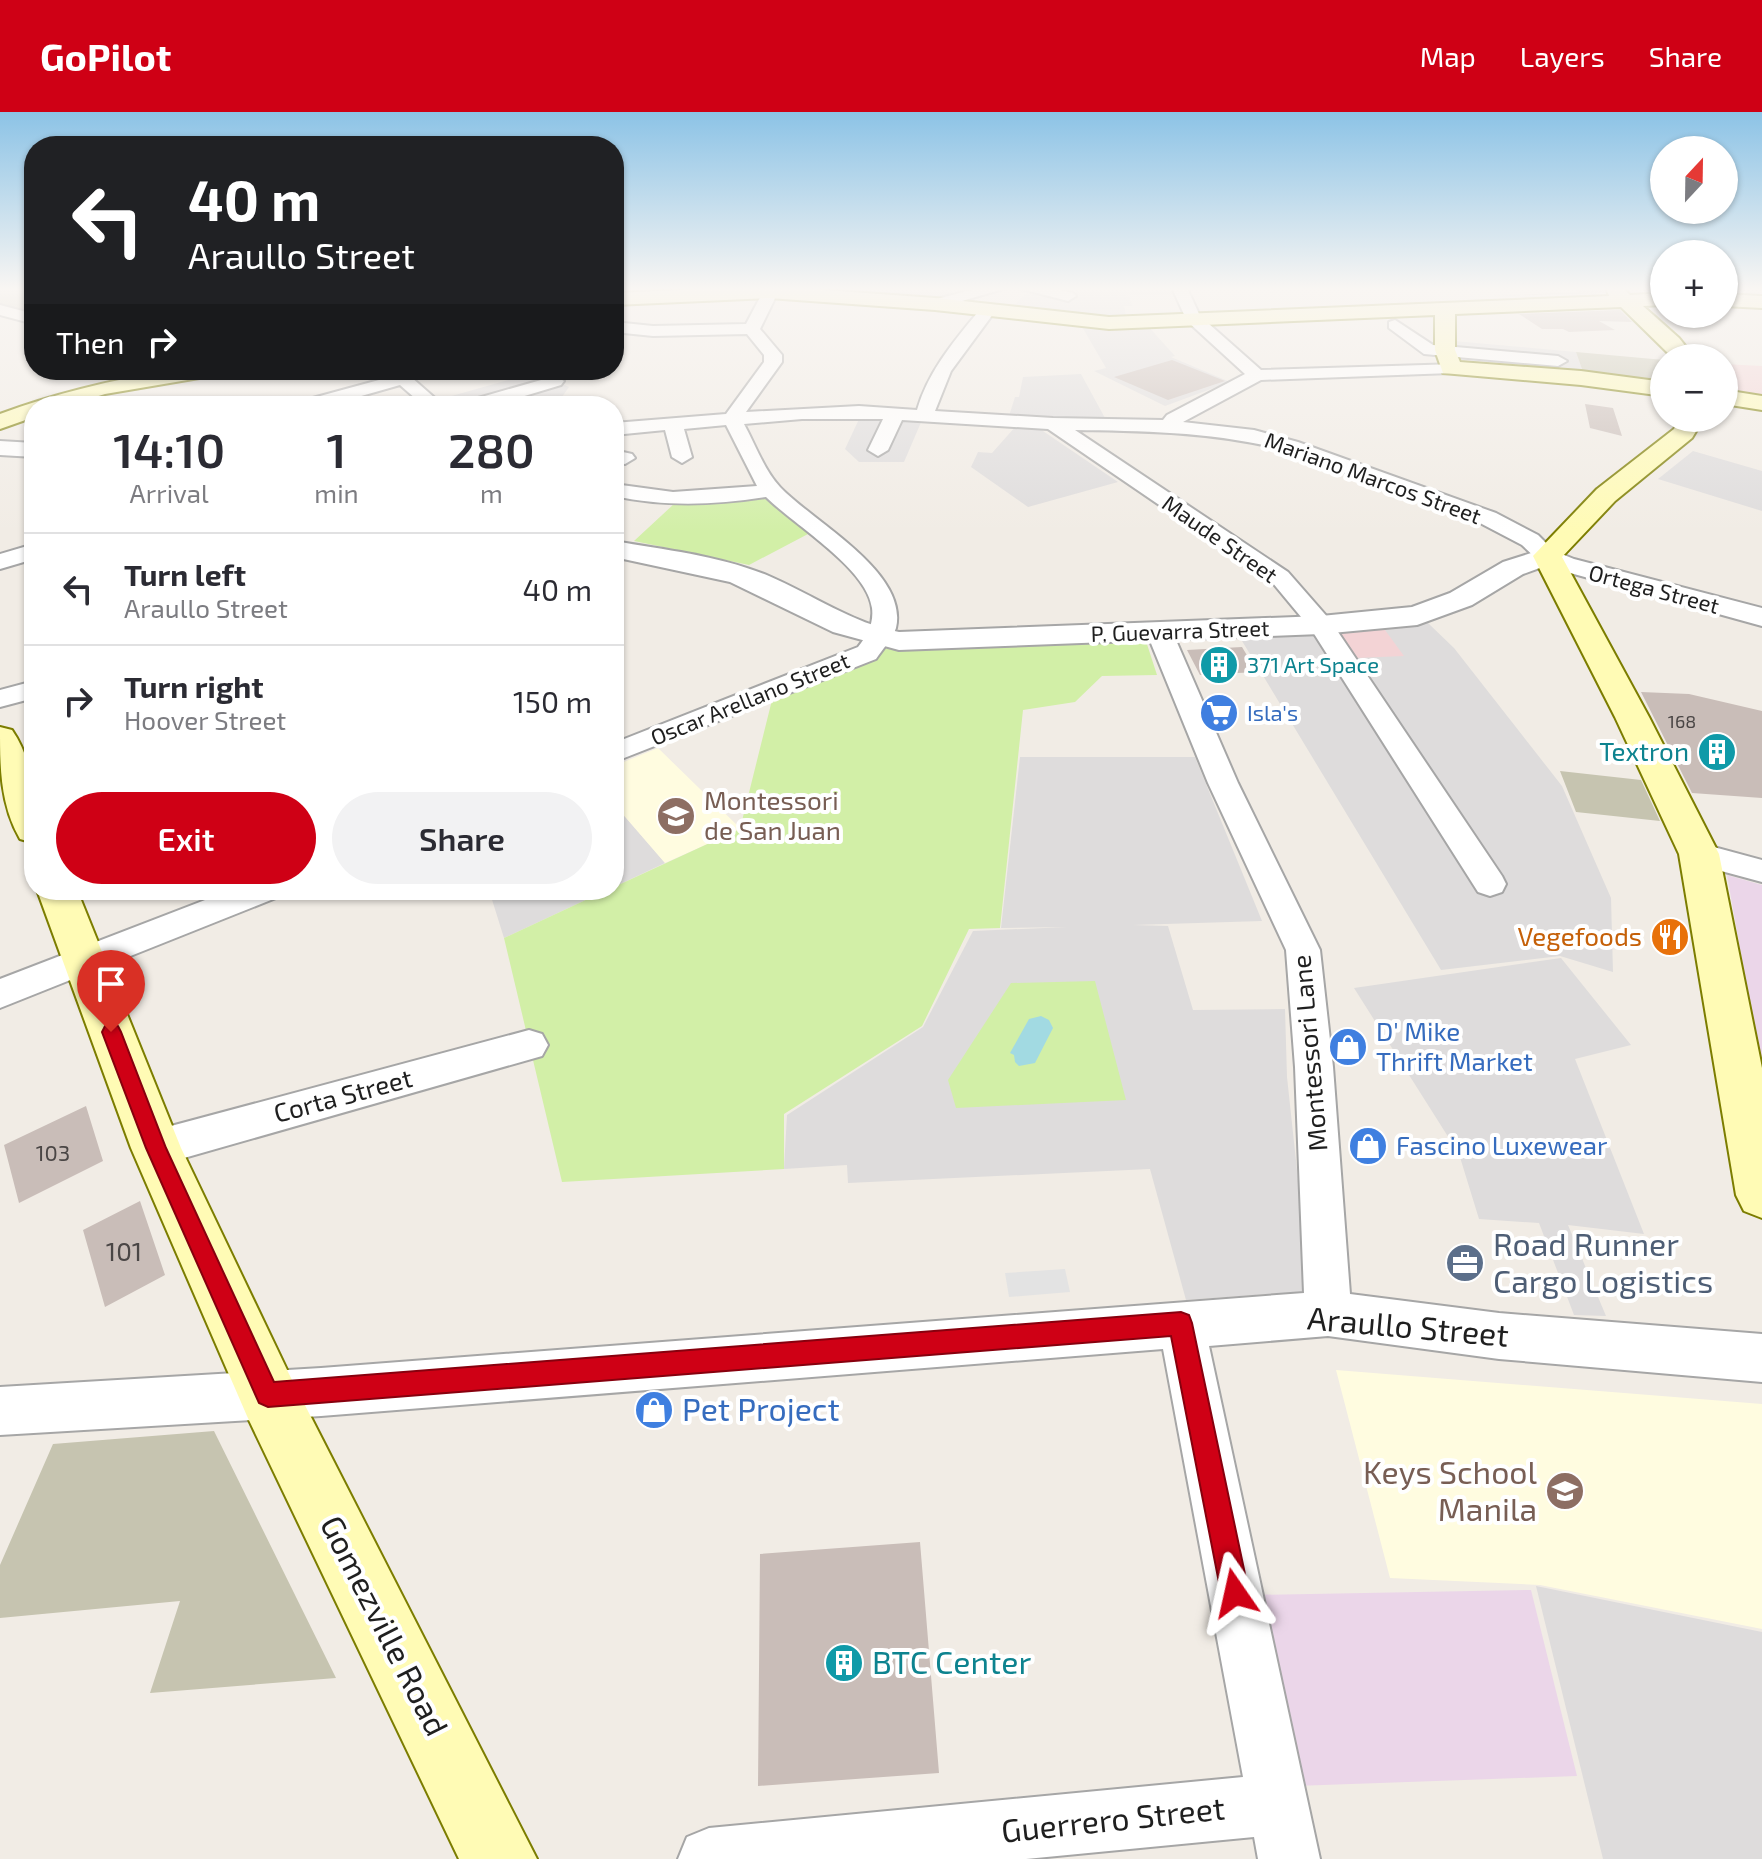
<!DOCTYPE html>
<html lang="en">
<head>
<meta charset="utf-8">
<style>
	:root { --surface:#fff; --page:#f2f2f3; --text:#2b2b33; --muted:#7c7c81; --line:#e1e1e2; --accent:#cf0015 }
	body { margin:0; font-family:"Exo 2",sans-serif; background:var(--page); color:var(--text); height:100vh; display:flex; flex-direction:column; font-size:30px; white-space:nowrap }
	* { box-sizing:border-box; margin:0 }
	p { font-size:26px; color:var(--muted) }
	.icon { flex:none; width:44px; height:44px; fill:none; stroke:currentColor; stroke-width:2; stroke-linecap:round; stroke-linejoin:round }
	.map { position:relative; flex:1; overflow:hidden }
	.details { position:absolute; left:24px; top:284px; width:600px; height:504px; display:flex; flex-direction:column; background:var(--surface); border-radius:32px; box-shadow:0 2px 6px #0004 }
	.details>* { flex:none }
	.hud { position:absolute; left:24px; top:24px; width:600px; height:244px; border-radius:32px; box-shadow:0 2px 6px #0004; background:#202124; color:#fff; overflow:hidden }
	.needle { width:52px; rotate:22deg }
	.buttons { position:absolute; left:1650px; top:24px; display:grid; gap:16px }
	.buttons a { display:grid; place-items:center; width:88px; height:88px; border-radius:50%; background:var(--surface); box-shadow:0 2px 6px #0004; font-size:40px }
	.pin { position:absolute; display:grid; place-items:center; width:68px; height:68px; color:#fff; margin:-82px -34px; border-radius:50% 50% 50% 0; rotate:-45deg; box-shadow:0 0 8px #0007 }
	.pin .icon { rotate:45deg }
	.me { position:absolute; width:88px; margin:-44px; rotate:349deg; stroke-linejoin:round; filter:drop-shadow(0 0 6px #0008) }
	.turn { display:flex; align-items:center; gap:28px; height:168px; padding:0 32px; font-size:36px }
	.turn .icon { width:104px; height:104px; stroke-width:2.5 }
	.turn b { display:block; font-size:56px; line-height:68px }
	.then { display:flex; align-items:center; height:76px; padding:0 32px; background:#0003; gap:16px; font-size:30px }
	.eta { display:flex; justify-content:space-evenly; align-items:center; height:136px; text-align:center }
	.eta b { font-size:48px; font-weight:600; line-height:56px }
	.button { display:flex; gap:16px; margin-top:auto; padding:16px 32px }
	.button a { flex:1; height:92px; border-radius:48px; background:var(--accent); color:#fff; font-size:32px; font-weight:600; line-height:92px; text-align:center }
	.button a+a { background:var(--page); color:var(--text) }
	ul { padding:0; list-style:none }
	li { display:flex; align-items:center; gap:24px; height:112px; padding:0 32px; border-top:2px solid var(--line) }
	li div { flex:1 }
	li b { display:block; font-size:30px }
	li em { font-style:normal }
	header { display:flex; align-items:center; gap:48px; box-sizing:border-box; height:112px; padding:0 40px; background:var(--accent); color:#fff }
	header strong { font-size:38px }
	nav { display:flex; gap:44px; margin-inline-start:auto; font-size:28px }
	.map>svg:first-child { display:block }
	.residential { fill:#dedcdc }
	.commercial { fill:#f3d3d5 }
	.industrial { fill:#ebd6e9 }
	.education { fill:#fffce0 }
	.construction { fill:#c6c4b0 }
	.grass { fill:#d2efa7 }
	.parking { fill:#e3e3e3 }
	.water { fill:#a2dae2 }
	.building { fill:#c9bdb8 }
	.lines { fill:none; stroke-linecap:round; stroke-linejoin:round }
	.minor-casing { stroke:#a6a6a6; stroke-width:4 }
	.tertiary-casing { stroke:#a6a6a6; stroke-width:4 }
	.secondary-casing { stroke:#7c7d00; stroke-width:4 }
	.minor { fill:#fff; fill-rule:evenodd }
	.tertiary { fill:#fff; fill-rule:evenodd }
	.secondary { fill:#fffbb5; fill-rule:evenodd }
	.route { fill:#cf0015; stroke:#87000e; stroke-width:2 }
	.labels { text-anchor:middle; stroke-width:8; stroke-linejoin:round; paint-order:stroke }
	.far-number-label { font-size:18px; fill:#4a4645 }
	.far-street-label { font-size:22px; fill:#1f1f1f; stroke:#fff }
	.far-culture-label { font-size:22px; fill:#0d838f; stroke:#fff; text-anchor:start }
	.far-shop-label { font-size:22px; fill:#366cbe; stroke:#fff; text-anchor:start }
	.number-label { font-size:22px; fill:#4a4645 }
	.culture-label { font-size:26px; fill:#0d838f; stroke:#fff; text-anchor:end }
	.education-label { font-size:26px; fill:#785e54; stroke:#fff; text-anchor:start }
	.food-label { font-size:26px; fill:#c56008; stroke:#fff; text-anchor:end }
	.shop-label { font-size:26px; fill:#366cbe; stroke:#fff; text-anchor:start }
	.street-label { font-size:26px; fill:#1f1f1f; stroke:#fff }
	.near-number-label { font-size:26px; fill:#4a4645 }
	.near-service-label { font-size:32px; fill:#4e5e75; stroke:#fff; text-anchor:start }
	.near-street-label { font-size:32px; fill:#1f1f1f; stroke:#fff }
	.near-shop-label { font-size:32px; fill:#366cbe; stroke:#fff; text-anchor:start }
	.near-education-label { font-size:32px; fill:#785e54; stroke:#fff; text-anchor:end }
	.near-culture-label { font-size:32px; fill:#0d838f; stroke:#fff; text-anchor:start }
</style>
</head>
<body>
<header>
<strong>GoPilot</strong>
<nav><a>Map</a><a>Layers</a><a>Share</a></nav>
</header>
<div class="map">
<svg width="1762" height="1747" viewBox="0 0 1762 1747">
	<rect width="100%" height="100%" fill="#f1ece5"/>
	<!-- residential -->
	<path class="residential" d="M 870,176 L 986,176 L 927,187 L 865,182 Z
		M 1020,176 L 1172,176 L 1176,183 L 1128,183 L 1133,194 L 1124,194 L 1127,207 L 1011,196 L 1027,181 L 1013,178 Z
		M 1081,213 L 1147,213 L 1175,244 L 1171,245 L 1230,270 L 1165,294 L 1094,259 L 1106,256 Z
		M 1454,229 L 1576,240 L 1584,263 L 1456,251 Z
		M 536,260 L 569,275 L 557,292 L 453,294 L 441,287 Z
		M 1081,262 L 1105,306 L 1009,304 L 1015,285 L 1019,285 L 1023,265 Z
		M 860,305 L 922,308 L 904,350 L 859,350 L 845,337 Z
		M 1016,314 L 1037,315 L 1118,370 L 1028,395 L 971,355 L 978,340 L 992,341 Z
		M 1693,339 L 1762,359 L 1762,399 L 1658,367 Z
		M 1428,511 L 1454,536 L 1562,674 L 1611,786 L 1613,860 L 1560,844 L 1441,858 L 1239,524 Z
		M 1020,645 L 1195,645 L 1262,809 L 1133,813 L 1168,814 L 1193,898 L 1285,897 L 1287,965 L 1310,1179 L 1186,1188 L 1150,1057 L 848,1071 L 847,1053 L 784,1057 L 787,1003 L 923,915 L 973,819 L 1067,815 L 1001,816 Z
		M 614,692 L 665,751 L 614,775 Z
		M 489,778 L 607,778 L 504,826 Z
		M 1561,846 L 1631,933 L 1575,947 L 1644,1122 L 1568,1113 L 1606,1204 L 1574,1203 L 1539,1111 L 1479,1107 L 1459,1042 L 1354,876 Z
		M 1536,1474 L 1762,1520 L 1762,1747 L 1603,1747 Z"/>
	<!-- commercial -->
	<path class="commercial" d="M 1724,252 L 1762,254 L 1762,286 L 1724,281 Z
		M 1385,518 L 1404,544 L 1356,546 L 1338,519 Z"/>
	<!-- industrial -->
	<path class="industrial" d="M 1727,763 L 1762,773 L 1762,961 Z
		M 1531,1478 L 1577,1664 L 1295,1674 L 1250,1483 Z"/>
	<!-- education -->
	<path class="education" d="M 658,636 L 741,717 L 665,751 L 614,692 L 614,654 Z
		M 1336,1258 L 1762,1292 L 1762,1517 L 1540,1473 L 1390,1466 Z"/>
	<!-- construction -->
	<path class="construction" d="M 0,176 L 34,176 L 34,204 L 0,196 Z
		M 1576,240 L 1664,248 L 1664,274 L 1584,263 Z
		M 1560,659 L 1641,668 L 1660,709 L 1576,700 Z
		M 214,1319 L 336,1566 L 150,1581 L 180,1489 L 0,1506 L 0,1453 L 53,1332 Z"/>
	<!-- grass -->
	<path class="grass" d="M 766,381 L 808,422 L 749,453 L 634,429 L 675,391 L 715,392 Z
		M 1145,526 L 1157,563 L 1102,564 L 1075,590 L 1023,598 L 1000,816 L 969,817 L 922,914 L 784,1002 L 784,1057 L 562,1070 L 504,826 L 607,778 L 614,778 L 614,775 L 740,717 L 772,588 L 875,537 Z
		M 1095,869 L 1126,988 L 956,996 L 948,968 L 1011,871 Z"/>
	<!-- parking -->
	<path class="parking" d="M 1065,1157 L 1070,1180 L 1009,1185 L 1005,1161 Z"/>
	<!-- water -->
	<path class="water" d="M 1041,904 L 1049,908 L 1053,916 L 1035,951 L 1019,954 L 1015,950 L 1014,943 L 1010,941 L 1029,907 Z"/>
	<!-- building -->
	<path class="building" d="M 1575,176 L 1603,176 L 1605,181 L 1491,184 L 1578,180 Z
		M 1620,198 L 1632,210 L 1599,209 L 1615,218 L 1569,220 L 1563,217 L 1542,217 L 1519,202 Z
		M 1172,248 L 1225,269 L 1168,288 L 1114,265 Z
		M 1585,292 L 1613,296 L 1622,324 L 1590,316 Z
		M 1242,535 L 1257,560 L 1200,563 L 1187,538 Z
		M 1641,580 L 1689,582 L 1762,599 L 1762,686 L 1692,681 Z
		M 86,994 L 103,1049 L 19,1091 L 4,1033 Z
		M 140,1089 L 165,1163 L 105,1195 L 83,1118 Z
		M 920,1430 L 939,1661 L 758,1674 L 760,1442 Z"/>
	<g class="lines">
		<!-- minor casing -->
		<g class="minor-casing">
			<path id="minor" d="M 765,176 L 780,176 L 760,217 L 782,243 L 782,250 L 746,300 L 859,294 L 917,298 C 929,257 956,227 982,195 L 988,193 L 996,198 L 951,259 L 935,299 L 1053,306 L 1163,308 L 1167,303 L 1245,262 L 1187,209 L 1172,176 L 1187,176 L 1200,204 L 1261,258 L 1457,252 L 1460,256 L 1451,261 L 1261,268 L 1183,310 L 1254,318 L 1298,330 L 1496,401 L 1538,423 L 1559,444 L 1555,449 L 1539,449 L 1522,433 L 1480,411 L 1284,338 C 1216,320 1145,319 1075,318 L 1288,460 L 1330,508 L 1502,764 L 1506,772 L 1502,780 L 1490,784 L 1478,780 L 1311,517 L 1272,470 L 1048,317 L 902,308 L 888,338 L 878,344 L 868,338 L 883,307 L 802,307 L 744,312 C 755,332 764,358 780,375 C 813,410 909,460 896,516 C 893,526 882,538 876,547 L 614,650 L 614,631 L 858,535 C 867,523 874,512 872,496 C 867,456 794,413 766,385 C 715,393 665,395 614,384 L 614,372 L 673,380 L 757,374 L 726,313 L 684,317 L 692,345 L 682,351 L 672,345 L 665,318 L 614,323 L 614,311 L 726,302 L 764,250 L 764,243 L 747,222 L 653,224 L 614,220 L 614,210 L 653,214 L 746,212 Z
				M 979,176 L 1006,176 L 935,197 L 927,192 L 929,189 Z
				M 1018,176 L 1052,176 L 1073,181 L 1076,184 L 1068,189 Z
				M 0,193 L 34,202 L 34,212 L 0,203 Z
				M 1395,208 L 1433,233 L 1558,244 L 1567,249 L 1558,254 L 1424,242 L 1389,216 L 1389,210 Z
				M 383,258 L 403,258 L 444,294 L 424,294 L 400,273 L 326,294 L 309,294 L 307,291 L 309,287 L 390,265 Z
				M 555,264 L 564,269 L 561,273 L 491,294 L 462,294 L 464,290 Z
				M 614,338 L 632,342 L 635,346 L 625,352 L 614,350 Z
				M 34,432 L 34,447 L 0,457 L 0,442 Z
				M 1159,511 L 1168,514 L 1172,519 L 1238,671 L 1320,838 L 1333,955 L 1350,1182 L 1499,1201 L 1762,1222 L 1762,1270 L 1499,1247 L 1328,1224 L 1209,1234 L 1320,1747 L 1258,1747 L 1254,1725 L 1026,1747 L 678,1747 L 687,1725 L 709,1716 L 1243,1665 L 1163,1237 L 321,1304 L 0,1323 L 0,1275 L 321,1256 L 1304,1181 L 1295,955 L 1286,838 L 1208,671 L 1146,519 L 1150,514 Z
				M 34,569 L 34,586 L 0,595 L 0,578 Z
				M 1699,731 L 1762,748 L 1762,770 L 1688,750 L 1683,742 L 1688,734 Z
				M 231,778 L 281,778 L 276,786 L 0,896 L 0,867 Z
				M 529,918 L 542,922 L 548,933 L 542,944 L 156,1054 L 142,1049 L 136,1036 L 142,1023 L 156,1018 Z"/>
		</g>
		<!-- tertiary casing -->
		<g class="tertiary-casing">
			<path id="tertiary" d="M 0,329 L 34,331 L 34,345 L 0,343 Z
				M 614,429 C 666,438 721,444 769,464 C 813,483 852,511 899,520 L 1321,504 L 1412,495 L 1450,481 L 1503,450 L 1547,436 L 1574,447 L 1762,496 L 1762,514 L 1545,454 L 1523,462 L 1472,493 L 1417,513 L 1321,522 L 899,538 L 833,520 L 730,470 L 614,445 Z"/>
		</g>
		<!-- secondary casing -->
		<g class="secondary-casing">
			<path id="secondary" d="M 724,176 L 797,176 L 935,186 L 1109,205 L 1609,184 L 1606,176 L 1623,176 L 1630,183 L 1664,181 L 1664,193 L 1643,194 L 1679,226 L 1695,246 L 1673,246 L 1621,195 L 1455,202 L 1455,238 L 1460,250 L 1581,259 L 1664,270 L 1664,284 L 1581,273 L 1443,261 L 1435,238 L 1435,203 L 1109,217 L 935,198 L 769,186 L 614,193 L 614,181 Z
				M 1724,182 L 1762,184 L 1762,196 L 1724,194 Z
				M 172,258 L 222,258 L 211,264 L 105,282 L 66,294 L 34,294 L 34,305 L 0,317 L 0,302 C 56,281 112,268 172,258 Z
				M 1724,278 L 1762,284 L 1762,298 L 1724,292 Z
				M 1680,306 L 1704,306 L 1692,326 L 1615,389 L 1562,445 L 1649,605 L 1719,742 L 1762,956 L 1762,1106 L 1744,1099 L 1736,1083 L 1679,742 L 1615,605 L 1533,444 L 1597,377 L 1674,317 Z
				M 0,615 L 12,618 C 36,653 34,691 34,731 L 20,727 C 0,692 0,655 0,615 Z
				M 37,778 L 77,778 L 181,1036 L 289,1262 L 537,1747 L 459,1747 L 247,1304 L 131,1036 Z"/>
		</g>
		<!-- minor -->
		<use href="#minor" class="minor"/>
		<!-- tertiary -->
		<use href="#tertiary" class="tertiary"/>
		<!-- secondary -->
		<use href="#secondary" class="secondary"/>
	</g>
	<!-- sky -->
	<linearGradient id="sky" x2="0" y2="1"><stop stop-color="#8cc3e6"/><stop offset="0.42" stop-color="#f9f6f3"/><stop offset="1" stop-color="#f9f6f3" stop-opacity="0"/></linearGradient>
	<rect width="1762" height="421" fill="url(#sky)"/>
	<!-- route -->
	<path class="route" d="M 111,912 L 118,914 L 121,920 L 166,1036 L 274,1270 L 1181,1200 L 1189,1203 L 1192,1211 L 1249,1481 L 1245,1491 L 1235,1495 L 1225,1491 L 1221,1481 L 1171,1224 L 268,1295 L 259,1291 L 146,1036 L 102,920 L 105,914 Z"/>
	<!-- icons -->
	<defs>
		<g id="building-disc" transform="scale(2)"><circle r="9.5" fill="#0f9aa8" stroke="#fff"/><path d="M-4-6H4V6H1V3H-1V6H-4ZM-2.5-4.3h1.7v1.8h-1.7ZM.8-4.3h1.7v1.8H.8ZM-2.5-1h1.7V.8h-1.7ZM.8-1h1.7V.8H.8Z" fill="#fff"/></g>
		<g id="supermarket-disc" transform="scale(2)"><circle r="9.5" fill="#3f7fe0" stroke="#fff"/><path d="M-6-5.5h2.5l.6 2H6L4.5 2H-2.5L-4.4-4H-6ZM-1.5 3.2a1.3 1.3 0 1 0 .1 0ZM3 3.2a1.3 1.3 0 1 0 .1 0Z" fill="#fff"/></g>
		<g id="school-disc" transform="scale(2)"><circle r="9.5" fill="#8d6e63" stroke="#fff"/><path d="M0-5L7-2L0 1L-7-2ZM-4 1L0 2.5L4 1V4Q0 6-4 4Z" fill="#fff"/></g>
		<g id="restaurant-disc" transform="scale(2)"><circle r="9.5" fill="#e8710a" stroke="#fff"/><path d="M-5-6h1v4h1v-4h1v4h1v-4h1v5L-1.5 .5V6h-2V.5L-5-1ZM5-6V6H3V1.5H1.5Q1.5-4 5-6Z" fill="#fff"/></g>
		<g id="shop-disc" transform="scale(2)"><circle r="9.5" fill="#3f7fe0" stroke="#fff"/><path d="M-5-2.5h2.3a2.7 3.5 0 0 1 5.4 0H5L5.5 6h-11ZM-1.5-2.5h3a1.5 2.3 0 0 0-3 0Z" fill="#fff"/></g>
		<g id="office-disc" transform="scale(2)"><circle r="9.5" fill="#5c6f8a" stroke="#fff"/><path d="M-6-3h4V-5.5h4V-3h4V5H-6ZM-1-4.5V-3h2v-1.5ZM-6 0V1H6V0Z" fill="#fff"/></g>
	</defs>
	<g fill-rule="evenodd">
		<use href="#building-disc" x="1219" y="553"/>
		<use href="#supermarket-disc" x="1219" y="601"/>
		<use href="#building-disc" x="1717" y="640"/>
		<use href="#school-disc" x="676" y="704"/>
		<use href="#restaurant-disc" x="1670" y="825"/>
		<use href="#shop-disc" x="1348" y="935"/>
		<use href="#shop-disc" x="1368" y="1034"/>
		<use href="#office-disc" x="1465" y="1151"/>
		<use href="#shop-disc" x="654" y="1298"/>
		<use href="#school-disc" x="1565" y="1379"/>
		<use href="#building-disc" x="844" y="1551"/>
	</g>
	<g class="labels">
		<!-- far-number labels -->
		<g class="far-number-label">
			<text x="1682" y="616">168</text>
		</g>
		<!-- far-street labels -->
		<g class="far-street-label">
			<text transform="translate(1373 366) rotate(20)" y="8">Mariano Marcos Street</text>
			<text transform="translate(1220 427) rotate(35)" y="8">Maude Street</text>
			<text transform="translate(1654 477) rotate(15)" y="8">Ortega Street</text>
			<text transform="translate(1180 519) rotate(-2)" y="8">P. Guevarra Street</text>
			<text transform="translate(750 587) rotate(-22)" y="8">Oscar Arellano Street</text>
		</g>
		<!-- far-culture labels -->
		<g class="far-culture-label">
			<text x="1247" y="561">371 Art Space</text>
		</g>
		<!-- far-shop labels -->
		<g class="far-shop-label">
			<text x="1247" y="609">Isla's</text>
		</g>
		<!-- number labels -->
		<g class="number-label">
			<text x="53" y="1049">103</text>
		</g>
		<!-- culture labels -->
		<g class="culture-label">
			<text x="1689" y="649">Textron</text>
		</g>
		<!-- education labels -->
		<g class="education-label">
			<text x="704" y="698">Montessori<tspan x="704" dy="30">de San Juan</tspan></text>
		</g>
		<!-- food labels -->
		<g class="food-label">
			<text x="1642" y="834">Vegefoods</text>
		</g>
		<!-- shop labels -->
		<g class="shop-label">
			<text x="1376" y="929">D' Mike<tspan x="1376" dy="30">Thrift Market</tspan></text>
			<text x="1396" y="1043">Fascino Luxewear</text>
		</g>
		<!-- street labels -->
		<g class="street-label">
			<text transform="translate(1310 941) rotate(-95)" y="9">Montessori Lane</text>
			<text transform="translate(343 984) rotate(-15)" y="9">Corta Street</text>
		</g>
		<!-- near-number labels -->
		<g class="near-number-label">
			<text x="124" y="1149">101</text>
		</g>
		<!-- near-service labels -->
		<g class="near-service-label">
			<text x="1493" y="1144">Road Runner<tspan x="1493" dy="37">Cargo Logistics</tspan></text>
		</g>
		<!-- near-street labels -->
		<g class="near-street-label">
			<text transform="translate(1408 1215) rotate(5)" y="11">Araullo Street</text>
			<text transform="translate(384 1514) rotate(63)" y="11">Gomezville Road</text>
			<text transform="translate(1113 1708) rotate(-6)" y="11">Guerrero Street</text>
		</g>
		<!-- near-shop labels -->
		<g class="near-shop-label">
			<text x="682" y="1309">Pet Project</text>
		</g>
		<!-- near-education labels -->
		<g class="near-education-label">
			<text x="1537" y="1372">Keys School<tspan x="1537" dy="37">Manila</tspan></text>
		</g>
		<!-- near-culture labels -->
		<g class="near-culture-label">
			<text x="872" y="1562">BTC Center</text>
		</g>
	</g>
</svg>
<div class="buttons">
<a><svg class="needle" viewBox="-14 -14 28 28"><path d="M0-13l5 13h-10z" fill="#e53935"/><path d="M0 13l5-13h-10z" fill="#7c7c81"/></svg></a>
<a>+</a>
<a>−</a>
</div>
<div class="pin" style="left:111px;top:920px;background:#d93025"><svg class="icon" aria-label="arrive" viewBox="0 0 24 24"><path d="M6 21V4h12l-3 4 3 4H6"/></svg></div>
<svg class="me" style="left:1235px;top:1481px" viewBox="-20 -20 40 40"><path d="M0-17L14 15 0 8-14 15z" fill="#cf0015" stroke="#fff" stroke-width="4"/></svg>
<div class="hud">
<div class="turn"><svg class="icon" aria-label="left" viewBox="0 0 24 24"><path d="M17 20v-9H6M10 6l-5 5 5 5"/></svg><div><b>40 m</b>Araullo Street</div></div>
<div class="then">Then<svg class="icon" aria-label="right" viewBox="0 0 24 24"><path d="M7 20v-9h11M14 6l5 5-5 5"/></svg></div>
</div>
<section class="details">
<div class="eta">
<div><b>14:10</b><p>Arrival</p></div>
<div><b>1</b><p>min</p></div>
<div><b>280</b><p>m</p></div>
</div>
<ul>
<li><svg class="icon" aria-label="left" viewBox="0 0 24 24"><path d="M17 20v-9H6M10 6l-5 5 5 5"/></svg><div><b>Turn left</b><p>Araullo Street</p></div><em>40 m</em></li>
<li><svg class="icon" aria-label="right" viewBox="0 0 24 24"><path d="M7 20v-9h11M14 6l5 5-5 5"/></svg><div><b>Turn right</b><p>Hoover Street</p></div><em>150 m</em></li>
</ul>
<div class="button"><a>Exit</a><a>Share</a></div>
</section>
</div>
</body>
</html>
